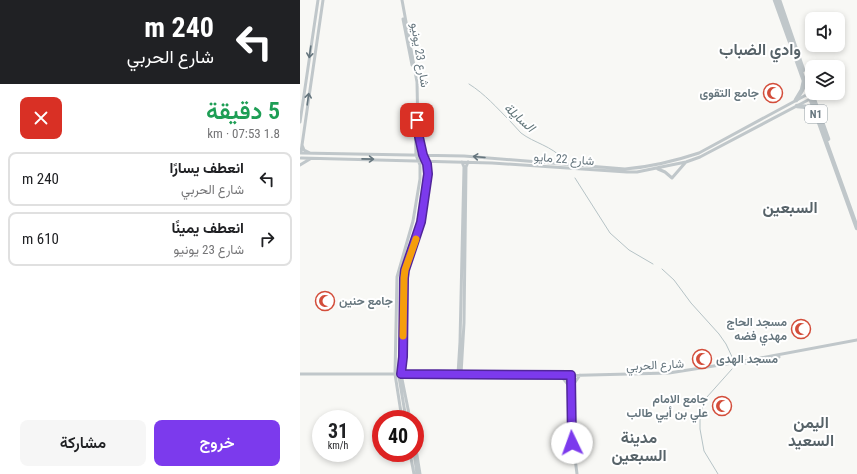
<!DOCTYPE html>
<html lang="ar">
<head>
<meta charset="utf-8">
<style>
	:root { --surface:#fff; --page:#f6f6f6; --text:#202124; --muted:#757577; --line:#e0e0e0; --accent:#7c3aed }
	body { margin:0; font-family:"Roboto Condensed",Vazirmatn,sans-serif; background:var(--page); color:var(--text); direction:rtl; height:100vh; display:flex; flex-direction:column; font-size:15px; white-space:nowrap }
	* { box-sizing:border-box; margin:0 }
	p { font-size:13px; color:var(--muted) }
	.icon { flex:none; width:22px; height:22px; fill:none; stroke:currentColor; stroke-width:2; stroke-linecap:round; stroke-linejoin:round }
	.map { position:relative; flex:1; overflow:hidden; direction:ltr }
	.panel { display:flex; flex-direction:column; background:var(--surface); width:300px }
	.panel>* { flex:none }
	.guide { background:#202124; color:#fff; overflow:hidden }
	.tools { position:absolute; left:505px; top:12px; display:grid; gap:8px }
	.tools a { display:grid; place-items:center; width:40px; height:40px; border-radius:8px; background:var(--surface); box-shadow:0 2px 6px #0003; font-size:20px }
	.speed { position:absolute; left:12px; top:410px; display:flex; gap:8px; font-size:20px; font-weight:700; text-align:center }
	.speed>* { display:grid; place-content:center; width:52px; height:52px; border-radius:50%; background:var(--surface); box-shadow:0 2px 6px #0003; line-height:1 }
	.speed small { font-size:10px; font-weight:400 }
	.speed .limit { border:6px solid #d22; background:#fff; color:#111 }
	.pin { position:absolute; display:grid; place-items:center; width:34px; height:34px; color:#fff; margin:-17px; border-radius:8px; box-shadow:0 2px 6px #0006 }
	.me { position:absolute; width:44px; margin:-22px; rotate:357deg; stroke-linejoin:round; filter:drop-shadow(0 0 3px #0008) }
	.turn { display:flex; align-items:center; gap:14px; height:84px; padding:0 20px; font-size:18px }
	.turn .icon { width:52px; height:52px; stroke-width:2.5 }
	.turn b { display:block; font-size:28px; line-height:34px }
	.round { display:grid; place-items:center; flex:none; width:42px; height:42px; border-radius:8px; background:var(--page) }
	.head { display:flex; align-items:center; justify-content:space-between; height:68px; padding:0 20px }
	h1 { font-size:24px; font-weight:600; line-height:30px; color:#1e9e55 }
	.button { display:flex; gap:8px; margin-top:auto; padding:8px 20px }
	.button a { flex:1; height:46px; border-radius:8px; background:var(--accent); color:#fff; font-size:16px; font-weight:600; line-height:46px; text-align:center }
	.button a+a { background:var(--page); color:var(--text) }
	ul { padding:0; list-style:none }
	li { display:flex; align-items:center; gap:12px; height:54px; margin:0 8px 6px; padding:0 12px; border:2px solid var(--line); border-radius:8px }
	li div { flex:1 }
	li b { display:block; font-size:15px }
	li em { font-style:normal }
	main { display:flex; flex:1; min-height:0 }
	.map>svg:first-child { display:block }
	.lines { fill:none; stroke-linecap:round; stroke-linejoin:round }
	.stream { stroke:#b6c3c6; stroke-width:1 }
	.secondary { stroke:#c0c7ca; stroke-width:3 }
	.highway { stroke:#c0c7ca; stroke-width:4.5 }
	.oneway { stroke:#66767e }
	.route-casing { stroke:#51269a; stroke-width:10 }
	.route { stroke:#7c3aed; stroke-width:7 }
	.slow { stroke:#f59e0b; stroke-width:7 }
	.labels { text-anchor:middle; stroke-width:4; stroke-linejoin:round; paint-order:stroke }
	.shield { fill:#fff; stroke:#949fa5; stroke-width:1 }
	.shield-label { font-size:11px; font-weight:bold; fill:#66767e }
	.street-label { font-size:12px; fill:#66767e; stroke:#fff }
	.poi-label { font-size:12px; font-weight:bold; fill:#66767e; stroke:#fff; text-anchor:end }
	.water-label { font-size:13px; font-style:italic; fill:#607478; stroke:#fff }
	.district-label { font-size:16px; font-weight:bold; fill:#576369; stroke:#fff }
</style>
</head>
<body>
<main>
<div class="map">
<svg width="557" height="474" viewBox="0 0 557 474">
	<rect width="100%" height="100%" fill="#f8f8f5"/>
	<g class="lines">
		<!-- stream -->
		<path class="stream" d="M 169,84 C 185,94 197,108 210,121 C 214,125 217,129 221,133 C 234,143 252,146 263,159
			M 275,178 L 310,233 L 329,250 L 353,264
			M 362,269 L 374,280 L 391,303 L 419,334 L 426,344 L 434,361
			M 418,474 L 404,451 L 400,429 L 400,414 L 407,397 L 432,369"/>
		<!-- secondary -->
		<path class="secondary" d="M 102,0 L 117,82 L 118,133 L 123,155 L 127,164 L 128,174 L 121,222 L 105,270 L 104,278 L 103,357 L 101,374 L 110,419
			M 103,19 L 112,65
			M 0,122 L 18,0
			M 2,145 L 4,150 L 10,153
			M 1,152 L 23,0
			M 1,153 L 164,156 L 325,169 C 350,167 375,161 399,153 L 508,94
			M 1,158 L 192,163 L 327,172 L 337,172 L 371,165 L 386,162 L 400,157 L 510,99
			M 0,165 L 10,159
			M 358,169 L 365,172 L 372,178 L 385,163
			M 441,362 L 446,363 L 479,357
			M 99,369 L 102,276 L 103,268 L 117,226 L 124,186
			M 0,374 L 110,374 L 211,377 L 369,373 L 439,362 L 557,340
			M 158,374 L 160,342 L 164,167 L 162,162
			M 161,374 L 164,323 L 166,167 L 168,162
			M 271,375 L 271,426 L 277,474
			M 261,376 L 271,388 L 280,375
			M 99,377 L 106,419
			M 102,419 L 95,374 L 97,277 L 113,221 L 120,179 L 120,165 L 116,155 L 115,120
			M 115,443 L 120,474
			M 110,453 L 114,474
			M 114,453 L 117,474"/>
		<!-- highway -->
		<path class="highway" d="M 475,0 L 557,228
			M 479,0 L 503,70
			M 507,80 L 528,139
			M 496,100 L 502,90 L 504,81
			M 497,106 L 508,107 L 514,111"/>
	</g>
	<!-- one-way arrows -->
	<defs><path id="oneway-shaft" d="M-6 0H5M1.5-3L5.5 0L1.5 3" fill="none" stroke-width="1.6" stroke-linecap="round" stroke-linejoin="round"/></defs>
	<g class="oneway">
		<use href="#oneway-shaft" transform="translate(10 52) rotate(98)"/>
		<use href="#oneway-shaft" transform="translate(8 99) rotate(-82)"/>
		<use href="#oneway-shaft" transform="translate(179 157) rotate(-175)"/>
		<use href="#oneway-shaft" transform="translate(68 159) rotate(1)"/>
	</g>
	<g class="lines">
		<!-- route casing -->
		<g class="route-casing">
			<path id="route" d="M 117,120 L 119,137 L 123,155 L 127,164 L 128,174 L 121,222 L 105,270 L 104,278 L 103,357 L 101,374 L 271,375 L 272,443"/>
		</g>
		<!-- route -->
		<use href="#route" class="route"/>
		<!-- slow -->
		<path class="slow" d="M 103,336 L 104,278 L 105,270 L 116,239"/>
	</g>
	<!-- icons -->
	<defs>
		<g id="mosque-ring" transform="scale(1)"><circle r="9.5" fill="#fff" stroke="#d34d3a" stroke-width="1.5"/><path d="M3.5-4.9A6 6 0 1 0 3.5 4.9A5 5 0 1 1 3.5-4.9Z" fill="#d34d3a"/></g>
	</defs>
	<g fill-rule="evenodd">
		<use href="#mosque-ring" x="473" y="93"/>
		<use href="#mosque-ring" x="25" y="301"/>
		<use href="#mosque-ring" x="501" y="329"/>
		<use href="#mosque-ring" x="402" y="359"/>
		<use href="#mosque-ring" x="422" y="406"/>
	</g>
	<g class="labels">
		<!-- shield labels -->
		<rect class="shield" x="505" y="105" width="22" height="18" rx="3"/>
		<g class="shield-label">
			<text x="516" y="118">N1</text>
		</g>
		<!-- street labels -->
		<g class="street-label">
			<text transform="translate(120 55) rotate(81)" y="4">شارع 23 يونيو</text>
			<text transform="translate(264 159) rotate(4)" y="4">شارع 22 مايو</text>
			<text transform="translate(355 365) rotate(-3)" y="4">شارع الحربي</text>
		</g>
		<!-- poi labels -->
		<g class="poi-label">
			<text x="459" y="97">جامع التقوى</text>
			<text x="39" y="305" text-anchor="start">جامع حنين</text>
			<text x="487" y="326">مسجد الحاج<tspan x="487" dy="14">مهدي فضه</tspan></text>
			<text x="416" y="363" text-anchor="start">مسجد الهدى</text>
			<text x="408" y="403">جامع الامام<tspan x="408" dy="14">علي بن أيي طالب</tspan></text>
		</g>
		<!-- water labels -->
		<g class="water-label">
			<text transform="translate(220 117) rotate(42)" y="5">السايلة</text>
		</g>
		<!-- district labels -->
		<g class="district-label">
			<text x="460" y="55">وادي الضباب</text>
			<text x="490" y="213">السبعين</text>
			<text x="511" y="428">اليمن<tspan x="511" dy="18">السعيد</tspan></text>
			<text x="339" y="443">مدينة<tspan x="339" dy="18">السبعين</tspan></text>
		</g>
	</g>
</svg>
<div class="tools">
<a><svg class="icon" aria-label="sound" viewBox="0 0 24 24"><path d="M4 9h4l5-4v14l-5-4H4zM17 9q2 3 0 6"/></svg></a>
<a><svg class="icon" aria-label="layers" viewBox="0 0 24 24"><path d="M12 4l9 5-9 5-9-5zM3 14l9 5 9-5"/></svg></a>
</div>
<div class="speed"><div>31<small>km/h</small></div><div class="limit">40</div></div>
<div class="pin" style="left:117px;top:120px;background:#d93025"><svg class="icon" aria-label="arrive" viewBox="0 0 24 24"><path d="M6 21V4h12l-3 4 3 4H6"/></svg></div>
<svg class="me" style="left:272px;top:443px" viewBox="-20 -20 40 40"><circle r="19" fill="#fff"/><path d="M0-13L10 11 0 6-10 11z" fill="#7c3aed"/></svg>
</div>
<section class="panel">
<div class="guide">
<div class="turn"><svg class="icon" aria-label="left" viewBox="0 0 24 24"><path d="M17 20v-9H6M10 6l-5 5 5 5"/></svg><div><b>240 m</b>شارع الحربي</div></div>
</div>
<div class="head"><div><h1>5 دقيقة</h1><p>1.8 km · 07:53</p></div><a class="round" style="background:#d93025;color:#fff"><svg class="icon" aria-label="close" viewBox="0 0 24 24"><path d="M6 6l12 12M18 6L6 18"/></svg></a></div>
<ul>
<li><svg class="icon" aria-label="left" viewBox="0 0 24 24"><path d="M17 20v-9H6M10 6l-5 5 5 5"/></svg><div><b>انعطف يسارًا</b><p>شارع الحربي</p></div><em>240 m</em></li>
<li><svg class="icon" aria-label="right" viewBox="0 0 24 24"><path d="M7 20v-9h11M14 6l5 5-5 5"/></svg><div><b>انعطف يمينًا</b><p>شارع 23 يونيو</p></div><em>610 m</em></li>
</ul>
<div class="button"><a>خروج</a><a>مشاركة</a></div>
</section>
</main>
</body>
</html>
